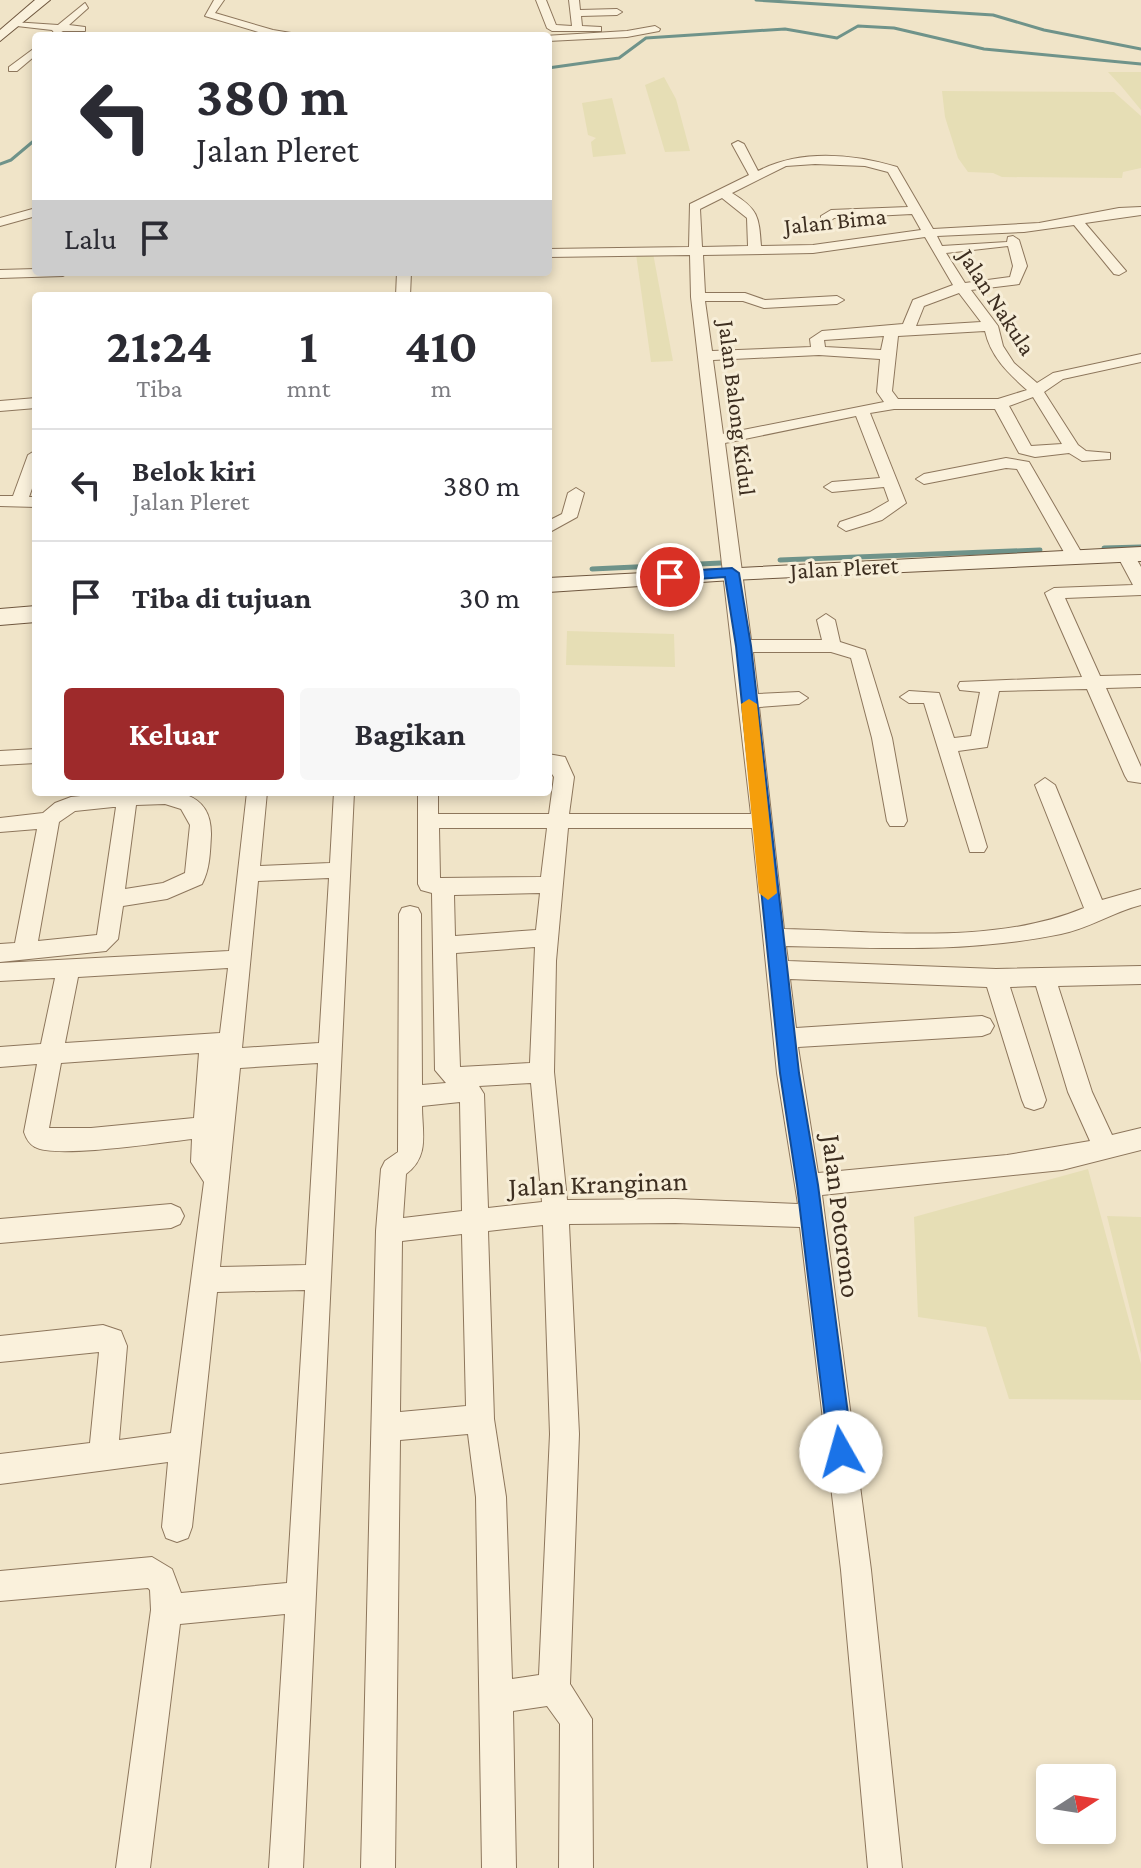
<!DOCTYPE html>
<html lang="id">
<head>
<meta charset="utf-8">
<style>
	:root { --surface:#fff; --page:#f7f7f7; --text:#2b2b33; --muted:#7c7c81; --line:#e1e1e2; --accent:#9e2a2b }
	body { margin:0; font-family:"Crimson Pro",serif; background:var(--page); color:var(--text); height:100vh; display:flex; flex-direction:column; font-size:30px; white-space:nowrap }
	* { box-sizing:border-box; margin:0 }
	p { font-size:26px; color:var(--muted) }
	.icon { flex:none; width:44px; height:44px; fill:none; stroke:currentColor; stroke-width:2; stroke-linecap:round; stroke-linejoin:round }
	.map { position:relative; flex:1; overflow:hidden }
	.side { position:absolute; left:32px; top:292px; width:520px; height:504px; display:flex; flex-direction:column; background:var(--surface); border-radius:8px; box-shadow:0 4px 12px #0003 }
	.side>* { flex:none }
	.guide { position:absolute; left:32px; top:32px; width:520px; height:244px; border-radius:8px; box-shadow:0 4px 12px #0003; background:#fff; color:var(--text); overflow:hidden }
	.needle { width:52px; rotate:78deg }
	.fabs { position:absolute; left:1036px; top:1764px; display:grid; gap:16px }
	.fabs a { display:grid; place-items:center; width:80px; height:80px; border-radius:8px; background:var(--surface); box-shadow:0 4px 12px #0003; font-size:40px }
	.pin { position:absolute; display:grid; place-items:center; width:68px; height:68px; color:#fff; margin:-34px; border:4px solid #fff; border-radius:50%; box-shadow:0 2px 8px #0007 }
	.me { position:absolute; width:88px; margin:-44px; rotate:353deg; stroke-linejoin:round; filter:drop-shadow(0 0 6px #0008) }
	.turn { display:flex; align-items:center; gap:28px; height:168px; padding:0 32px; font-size:36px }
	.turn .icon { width:104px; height:104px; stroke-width:2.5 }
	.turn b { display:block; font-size:56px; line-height:68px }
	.then { display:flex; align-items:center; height:76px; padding:0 32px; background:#0003; gap:16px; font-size:30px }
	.eta { display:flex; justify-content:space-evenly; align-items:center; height:136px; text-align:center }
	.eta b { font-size:48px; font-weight:700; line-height:56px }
	.cta { display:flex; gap:16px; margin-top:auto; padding:16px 32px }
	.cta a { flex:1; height:92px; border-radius:8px; background:var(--accent); color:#fff; font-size:32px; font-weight:700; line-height:92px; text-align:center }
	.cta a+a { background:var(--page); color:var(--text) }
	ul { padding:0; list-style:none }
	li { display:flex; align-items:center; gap:24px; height:112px; padding:0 32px; border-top:2px solid var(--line) }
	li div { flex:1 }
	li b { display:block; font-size:30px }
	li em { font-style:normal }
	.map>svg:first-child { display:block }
	.farmland { fill:#e6deb5 }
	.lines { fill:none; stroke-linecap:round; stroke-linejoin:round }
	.stream-far1 { stroke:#6f938a; stroke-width:3 }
	.stream { stroke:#6f938a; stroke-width:5 }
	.street-casing { stroke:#8d765c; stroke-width:2 }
	.secondary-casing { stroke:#6f573f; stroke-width:2 }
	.street { fill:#faf1dc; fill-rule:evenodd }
	.secondary { fill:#faf1dc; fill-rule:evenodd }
	.route { fill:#1a73e8; stroke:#114b97; stroke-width:2 }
	.slow { fill:#f59e0b }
	.labels { text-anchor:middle; stroke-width:6; stroke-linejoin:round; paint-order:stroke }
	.far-street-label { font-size:24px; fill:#3d2e20; stroke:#f7eed8 }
	.street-label { font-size:28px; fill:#3d2e20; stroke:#f7eed8 }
</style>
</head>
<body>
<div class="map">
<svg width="1141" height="1868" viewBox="0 0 1141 1868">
	<rect width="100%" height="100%" fill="#f0e4c8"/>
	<!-- farmland -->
	<path class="farmland" d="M 1108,72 L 1141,72 L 1141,110 L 1122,87 Z
		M 664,77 L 676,99 L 690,151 L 665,152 L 645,85 Z
		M 942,91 L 1114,92 L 1141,116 L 1141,168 L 1123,172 L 1122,178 L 1002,177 L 993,173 L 968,172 L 958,158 L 945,117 Z
		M 612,98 L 626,154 L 593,157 L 591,142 L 596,138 L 588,135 L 582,103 Z
		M 653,253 L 673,361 L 651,362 L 636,254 Z
		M 567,631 L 674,634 L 675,667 L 566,665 Z
		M 1088,1169 L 1141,1364 L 1141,1400 L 1009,1399 L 986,1327 L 918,1317 L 914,1217 Z
		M 1107,1216 L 1141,1217 L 1141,1354 Z"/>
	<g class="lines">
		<!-- stream-far1 -->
		<path class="stream-far1" d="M 756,0 L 993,15 L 1044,30 L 1141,49
			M 548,68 L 619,58 L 646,38 L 785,29 L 837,38 L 858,26 L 894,28 L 984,49 L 1141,64
			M 0,164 L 11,160 L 36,139"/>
		<!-- stream -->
		<path class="stream" d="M 1104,548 L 1141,547
			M 780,560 L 1040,550
			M 592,569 L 721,563"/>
		<!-- street casing -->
		<g class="street-casing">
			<path id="street" d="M 214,0 L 224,0 L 215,13 L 273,30 L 309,36 L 272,36 L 205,16 Z
				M 536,0 L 546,0 L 556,25 L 572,26 L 569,0 L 579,0 L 580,10 L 617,9 L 622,12 L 617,15 L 581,16 L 582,26 L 601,27 L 601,31 L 552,31 L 547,28 Z
				M 85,3 L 88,8 L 69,25 L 85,27 L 85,31 L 63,31 L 56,35 L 52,30 L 8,25 L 13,22 L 58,25 Z
				M 655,26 L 660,29 L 659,31 L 627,37 L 548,41 L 548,36 L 544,36 L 627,31 Z
				M 388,33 L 443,33 L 448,36 L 383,36 Z
				M 462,33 L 513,33 L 518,36 L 457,36 Z
				M 36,47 L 36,55 L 17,71 L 9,71 L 9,67 Z
				M 738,141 L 744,144 L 758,171 C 801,149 852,154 897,167 L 933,229 L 1039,223 L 1119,208 L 1141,207 L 1141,215 L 1085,223 L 1126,271 L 1119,275 L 1114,274 L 1074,225 L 1024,232 L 937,236 L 942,246 L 1007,242 L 1008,237 L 1013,236 L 1019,240 L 1027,266 L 1019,284 L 971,290 L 998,326 L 1003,346 L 1014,363 L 1037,383 L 1053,373 L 1141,354 L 1141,362 L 1063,379 L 1044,392 L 1078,445 L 1086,451 L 1110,453 L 1110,459 L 1082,461 L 1069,453 L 1035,457 L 1019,453 L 995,409 L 894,409 L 870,413 L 906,503 L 882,520 L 846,531 L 838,526 L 840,522 L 870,512 L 889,501 L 884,487 L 832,492 L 824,487 L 832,482 L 880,478 L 856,416 L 725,443 L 751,640 L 822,640 L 817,620 L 826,614 L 835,620 L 840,642 L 865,650 L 892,738 L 907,821 L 904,826 L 890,826 L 887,821 L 872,738 L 851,658 L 831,652 L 753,652 L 758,694 L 799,692 L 808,698 L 799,704 L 759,707 L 784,929 C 882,931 992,946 1084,908 L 1035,785 L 1045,778 L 1055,785 L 1102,900 L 1141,889 L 1141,905 C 1113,912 1088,929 1061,934 C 967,953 881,948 786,946 L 788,961 L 996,969 L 1141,966 L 1141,984 L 1058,986 L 1092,1092 L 1112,1135 L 1141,1128 L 1141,1150 L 1062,1170 L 822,1195 L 871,1570 L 902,1868 L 868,1868 L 841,1570 L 800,1227 L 675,1223 L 569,1224 L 579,1434 L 570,1684 L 592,1719 L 593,1868 L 559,1868 L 560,1724 L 547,1706 L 513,1711 L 516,1868 L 482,1868 L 476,1497 L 468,1434 L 400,1440 L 395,1868 L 361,1868 L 376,1231 L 381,1169 L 385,1161 L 398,1152 L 399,914 L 402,908 L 410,906 L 418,908 L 421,914 L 422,1085 L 446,1083 L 435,1070 L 432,893 L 421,890 L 418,884 L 418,792 L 438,792 L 438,814 L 549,814 L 554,777 L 548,768 L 548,754 L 565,757 L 574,777 L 569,814 L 751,814 L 691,297 L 690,255 L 548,257 L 548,249 L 689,247 L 690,204 L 749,175 L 732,144 ZM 815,164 L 865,166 L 888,172 L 908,207 L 831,210 L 821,216 L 821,222 L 829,222 L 834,218 L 912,214 L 921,230 L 813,245 L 761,246 C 759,216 758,209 732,193 L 786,166 ZM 722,198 L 747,218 L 748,246 L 702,247 L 700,209 ZM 925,237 L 953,285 L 913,300 L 903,324 L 822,331 L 810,339 L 811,347 L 712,351 L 705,301 L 743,301 L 764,308 L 837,304 L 844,300 L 837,296 L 765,300 L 745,293 L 705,293 L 703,255 L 813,253 ZM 1008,246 L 1013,266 L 1010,277 L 965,283 L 946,253 ZM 959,293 L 981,322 L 916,326 L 924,306 ZM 985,331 C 991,357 1007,372 1027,390 L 998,399 L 898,399 L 892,391 L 898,336 ZM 884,336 L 881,350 L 825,347 L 824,340 ZM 819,355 L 880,359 L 877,392 L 884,402 L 723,434 L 713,360 ZM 1033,397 L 1062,444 L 1031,446 L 1009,406 ZM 439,828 L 547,828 L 541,877 L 440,878 ZM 568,828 L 752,828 L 777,1073 L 798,1204 L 675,1199 L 567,1200 L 554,1072 L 556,961 ZM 540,893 L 536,930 L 455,936 L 454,895 ZM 535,947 L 530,1063 L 460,1067 L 456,953 ZM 790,979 L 987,987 L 1022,1100 L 1025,1107 L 1034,1110 L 1043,1107 L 1046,1100 L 1010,987 L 1036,986 L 1068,1092 L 1090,1141 L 1007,1155 L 818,1173 L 798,1047 L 982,1036 L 990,1033 L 994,1026 L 990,1019 L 982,1016 L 796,1028 ZM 531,1083 L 542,1202 L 488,1208 L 484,1094 L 479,1086 ZM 460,1102 L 462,1211 L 403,1218 L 406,1174 C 430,1156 422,1133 422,1106 ZM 543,1225 L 550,1434 L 539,1675 L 512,1679 L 506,1497 L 494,1419 L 488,1231 ZM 462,1234 L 466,1406 L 400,1412 L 402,1241 Z
				M 36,208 L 36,216 L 0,226 L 0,218 Z
				M 36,269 L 36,272 L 70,272 L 63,276 L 0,278 L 0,270 Z
				M 397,272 L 411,272 L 410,296 L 396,296 Z
				M 36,398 L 36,408 L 0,411 L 0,401 Z
				M 36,450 L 36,477 L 29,497 L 36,497 L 36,507 L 0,506 L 0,496 L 13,496 L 28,455 Z
				M 1006,458 L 1029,462 L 1084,557 L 1081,561 L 1069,561 L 1017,469 L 1006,468 L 924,484 L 916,479 L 924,474 Z
				M 576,488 L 584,493 L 577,517 L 548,533 L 548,521 L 562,514 L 568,493 Z
				M 1126,550 L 1132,551 L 1141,567 L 1141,595 L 1065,598 L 1100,676 L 1141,675 L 1141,687 L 1106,688 L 1141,767 L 1141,783 L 1128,781 L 1125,776 L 1087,689 L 999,691 L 987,747 L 958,751 L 987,847 L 984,852 L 970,852 L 924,703 L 909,703 L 900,697 L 909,691 L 939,693 L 954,738 L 971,736 L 980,692 L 960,690 L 958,686 L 960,682 L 1082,677 L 1045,593 L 1054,588 L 1133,585 L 1117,555 Z
				M 36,749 L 36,763 L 0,765 L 0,751 Z
				M 120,792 C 157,792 212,781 211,835 C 210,852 210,869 202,884 L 167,899 L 123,906 L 118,939 L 106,951 L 0,962 L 0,944 L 15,943 L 37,829 L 0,832 L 0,818 L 43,813 L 55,803 L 71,797 ZM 165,804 L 181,809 L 190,825 L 185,873 L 163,883 L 125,889 L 136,805 ZM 113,807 L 116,807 L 97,935 L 38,941 L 59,822 L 75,811 Z
				M 247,792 L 267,792 L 260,866 L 330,863 L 334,792 L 354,792 L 303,1868 L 269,1868 L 285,1614 L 180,1624 L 150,1868 L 116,1868 L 151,1610 L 150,1590 L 148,1588 L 0,1601 L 0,1571 L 152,1557 L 172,1569 L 181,1593 L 287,1583 L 305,1290 L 217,1292 L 192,1527 L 188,1538 L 177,1542 L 166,1538 L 162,1527 L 168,1462 L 0,1484 L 0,1454 L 90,1443 L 99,1352 L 0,1362 L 0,1336 L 103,1325 L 121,1331 L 127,1346 L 119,1440 L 171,1433 L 204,1182 L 191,1162 L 192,1139 C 165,1142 55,1159 35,1147 C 29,1144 26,1138 24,1132 L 37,1064 L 0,1067 L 0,1047 L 41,1044 L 55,978 L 0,981 L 0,963 L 229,951 ZM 329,878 L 319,1043 L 242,1048 L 258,881 ZM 228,968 L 220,1033 L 65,1043 L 78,977 ZM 199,1053 L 194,1118 L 91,1128 L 49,1128 L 61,1063 ZM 318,1063 L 306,1265 L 220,1267 L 240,1068 Z
				M 171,1204 L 180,1208 L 184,1216 L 180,1224 L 171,1228 L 0,1243 L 0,1219 Z"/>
		</g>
		<!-- secondary casing -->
		<g class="secondary-casing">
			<path id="secondary" d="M 35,0 L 50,0 L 0,41 L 0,30 Z
				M 1141,547 L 1141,561 L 732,580 L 548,592 L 548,578 Z
				M 36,606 L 36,622 L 0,625 L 0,609 Z"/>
		</g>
		<!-- street -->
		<use href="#street" class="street"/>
		<!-- secondary -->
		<use href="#secondary" class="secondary"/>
	</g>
	<!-- route -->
	<path class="route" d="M 732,568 L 739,573 L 751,646 L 799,1073 L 818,1185 L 853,1452 L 849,1461 L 841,1464 L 832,1461 L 829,1452 L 797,1185 L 780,1073 L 736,646 L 725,577 L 670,581 L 663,577 L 670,572 Z"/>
	<!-- slow -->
	<path class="slow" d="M 749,699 L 757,704 L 777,893 L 768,900 L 759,893 L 741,704 Z"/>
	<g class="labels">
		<!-- far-street labels -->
		<g class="far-street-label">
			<text transform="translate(835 221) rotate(-6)" y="8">Jalan Bima</text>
			<text transform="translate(997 302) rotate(57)" y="8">Jalan Nakula</text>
			<text transform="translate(737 408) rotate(83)" y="8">Jalan Balong Kidul</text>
			<text transform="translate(844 568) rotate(-3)" y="8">Jalan Pleret</text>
		</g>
		<!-- street labels -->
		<g class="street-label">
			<text transform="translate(598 1183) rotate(-2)" y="10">Jalan Kranginan</text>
			<text transform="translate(842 1216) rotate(83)" y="10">Jalan Potorono</text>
		</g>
	</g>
</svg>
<div class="fabs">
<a><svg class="needle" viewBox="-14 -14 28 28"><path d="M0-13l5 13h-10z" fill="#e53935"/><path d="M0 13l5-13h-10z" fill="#7c7c81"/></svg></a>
</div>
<div class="pin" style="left:670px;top:577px;background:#d93025"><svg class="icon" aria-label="arrive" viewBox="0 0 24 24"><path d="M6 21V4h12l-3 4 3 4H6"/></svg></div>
<svg class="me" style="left:841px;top:1452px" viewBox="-20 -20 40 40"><circle r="19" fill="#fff"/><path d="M0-13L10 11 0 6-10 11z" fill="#1a73e8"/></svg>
<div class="guide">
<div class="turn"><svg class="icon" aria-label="left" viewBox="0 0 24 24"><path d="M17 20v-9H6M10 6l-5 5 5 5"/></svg><div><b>380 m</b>Jalan Pleret</div></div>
<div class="then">Lalu<svg class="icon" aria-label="arrive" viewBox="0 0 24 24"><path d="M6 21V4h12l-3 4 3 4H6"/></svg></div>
</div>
<section class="side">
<div class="eta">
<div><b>21:24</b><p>Tiba</p></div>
<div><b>1</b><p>mnt</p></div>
<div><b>410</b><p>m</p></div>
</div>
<ul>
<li><svg class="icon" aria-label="left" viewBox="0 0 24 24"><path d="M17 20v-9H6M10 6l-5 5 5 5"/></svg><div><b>Belok kiri</b><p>Jalan Pleret</p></div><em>380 m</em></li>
<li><svg class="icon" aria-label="arrive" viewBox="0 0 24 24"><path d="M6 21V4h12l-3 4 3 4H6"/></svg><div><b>Tiba di tujuan</b></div><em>30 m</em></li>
</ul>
<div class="cta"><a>Keluar</a><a>Bagikan</a></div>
</section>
</div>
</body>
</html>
